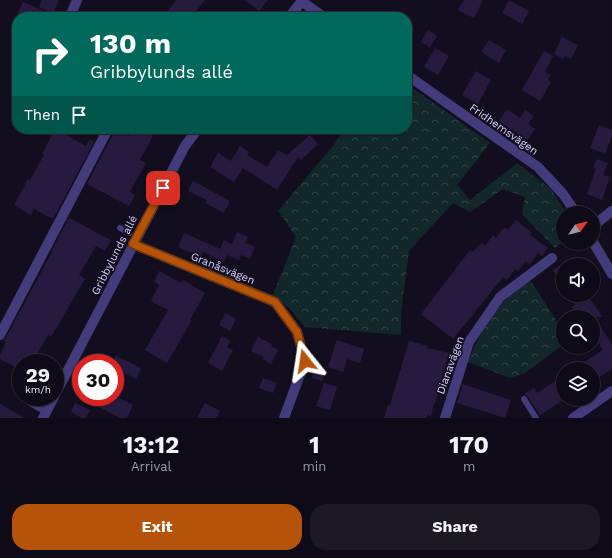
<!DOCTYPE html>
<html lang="en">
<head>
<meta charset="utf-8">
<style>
	:root { --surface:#0e0a17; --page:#1c1824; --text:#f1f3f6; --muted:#9b9aa1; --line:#2e2b36; --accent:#b45309 }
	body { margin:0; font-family:"Work Sans",sans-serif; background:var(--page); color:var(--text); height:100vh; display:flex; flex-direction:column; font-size:15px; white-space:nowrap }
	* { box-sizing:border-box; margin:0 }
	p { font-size:13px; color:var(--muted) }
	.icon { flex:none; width:22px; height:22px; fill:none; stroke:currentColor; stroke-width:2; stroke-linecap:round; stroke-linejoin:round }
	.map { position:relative; height:418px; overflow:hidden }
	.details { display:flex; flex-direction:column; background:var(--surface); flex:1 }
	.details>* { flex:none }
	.guide { position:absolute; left:12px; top:12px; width:400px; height:122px; border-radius:16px; box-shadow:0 1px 3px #0004,0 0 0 1px var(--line); background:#00695c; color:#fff; overflow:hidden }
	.needle { width:26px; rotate:56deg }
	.tools { position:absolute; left:556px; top:206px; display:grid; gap:8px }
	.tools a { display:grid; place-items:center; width:44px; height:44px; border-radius:50%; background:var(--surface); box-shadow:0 1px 3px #0004,0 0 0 1px var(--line); font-size:20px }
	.speed { position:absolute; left:12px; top:354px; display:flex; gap:8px; font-size:20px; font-weight:700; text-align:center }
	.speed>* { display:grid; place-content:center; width:52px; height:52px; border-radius:50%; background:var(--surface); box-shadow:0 1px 3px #0004,0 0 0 1px var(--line); line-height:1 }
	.speed small { font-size:10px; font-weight:400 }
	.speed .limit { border:6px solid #d22; background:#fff; color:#111 }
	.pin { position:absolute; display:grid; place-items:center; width:34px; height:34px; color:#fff; margin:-17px; border-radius:8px; box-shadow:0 2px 6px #0006 }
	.me { position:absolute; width:44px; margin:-22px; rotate:345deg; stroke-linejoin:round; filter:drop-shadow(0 0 3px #0008) }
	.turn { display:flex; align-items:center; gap:14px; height:84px; padding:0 12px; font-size:18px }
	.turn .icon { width:52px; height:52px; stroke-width:2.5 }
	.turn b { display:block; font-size:28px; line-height:34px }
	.then { display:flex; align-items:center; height:38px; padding:0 12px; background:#0003; gap:8px; font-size:15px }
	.eta { display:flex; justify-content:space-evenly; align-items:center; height:68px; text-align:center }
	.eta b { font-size:24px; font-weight:700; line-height:28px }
	.cta { display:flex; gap:8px; margin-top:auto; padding:8px 12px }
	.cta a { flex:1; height:46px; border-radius:16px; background:var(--accent); color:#fff; font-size:16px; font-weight:700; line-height:46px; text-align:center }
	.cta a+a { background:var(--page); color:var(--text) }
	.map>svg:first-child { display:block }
	.forest { fill:url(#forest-crowns) }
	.building { fill:#261b3f }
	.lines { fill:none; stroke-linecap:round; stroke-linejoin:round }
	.service { stroke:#443b7c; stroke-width:6 }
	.minor { stroke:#443b7c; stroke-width:10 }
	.route-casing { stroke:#753606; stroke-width:10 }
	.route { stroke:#b45309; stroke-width:7 }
	.labels { text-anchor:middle; stroke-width:3.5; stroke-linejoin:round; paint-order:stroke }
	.street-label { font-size:11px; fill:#d9cefc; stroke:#130e1f }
</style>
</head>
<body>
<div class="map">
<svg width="612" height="418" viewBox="0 0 612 418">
	<defs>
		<pattern id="forest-crowns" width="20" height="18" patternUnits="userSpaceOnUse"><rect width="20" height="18" fill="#112729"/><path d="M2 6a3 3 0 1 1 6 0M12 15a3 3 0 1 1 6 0" fill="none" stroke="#334549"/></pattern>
	</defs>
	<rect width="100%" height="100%" fill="#130e1f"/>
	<!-- forest -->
	<path class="forest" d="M 407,84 L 490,143 L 457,185 L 470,200 L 517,163 L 551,189 L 566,213 L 563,213 L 563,242 L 555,248 L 522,214 L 525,197 L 503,189 L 470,212 L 453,203 L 409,251 L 401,313 L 401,335 L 305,327 L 289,308 L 273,295 L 296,237 L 278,211 L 333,146 L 345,129 L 407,129 Z
		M 531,281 L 563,331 L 563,345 L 525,373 L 510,378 L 468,362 C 479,333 502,294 531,281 Z"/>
	<!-- building -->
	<path class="building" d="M 42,0 L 59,0 L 53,13 L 39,7 Z
		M 176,0 L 205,0 L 191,17 L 163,17 Z
		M 244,0 L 268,0 L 259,11 Z
		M 464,0 L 483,0 L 474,18 L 458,10 Z
		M 509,0 L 529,11 L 522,24 L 502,13 Z
		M 23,2 L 58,17 L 16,17 Z
		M 428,30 L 437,36 L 430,48 L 421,42 Z
		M 562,37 L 578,45 L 571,59 L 565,56 L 563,59 L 554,54 Z
		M 489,40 L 506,50 L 499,63 L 481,52 Z
		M 435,48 L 449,56 L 438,75 L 424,67 Z
		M 544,51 L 553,56 L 545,72 L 551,75 L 548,80 L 551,82 L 540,101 L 522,90 Z
		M 476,71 L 491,80 L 478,104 L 462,95 Z
		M 507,109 L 520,118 L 525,110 L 534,116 L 528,124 L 535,129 L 527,140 L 499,121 Z
		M 599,125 L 612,130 L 612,136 L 605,154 L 590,148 Z
		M 55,129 L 86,146 L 90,140 L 94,142 L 53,219 L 34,209 L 31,215 L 14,205 L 28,179 L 30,180 L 44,155 L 42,154 Z
		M 116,129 L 129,136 L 133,129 L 140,129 L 153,136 L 140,160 L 146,163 L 130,192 L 135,195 L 129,206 L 87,184 Z
		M 310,135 L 318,144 L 301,160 L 298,157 L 277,190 L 243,168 L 234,182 L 210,167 L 218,153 L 231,161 L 240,146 L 249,152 L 247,155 L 267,167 L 278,150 L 287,155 Z
		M 597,159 L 608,163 L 603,175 L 610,177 L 602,200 L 587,194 L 596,169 L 593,168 Z
		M 193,181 L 230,201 L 224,213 L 205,203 L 207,200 L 188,191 Z
		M 69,218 L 111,240 L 105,251 L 96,246 L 79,275 L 85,279 L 51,337 L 48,335 L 32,363 L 21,363 L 21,370 L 0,359 L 0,355 L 6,342 L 4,341 L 52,252 L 51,252 Z
		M 516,220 L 532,233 L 530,235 L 548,248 L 542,256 L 538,253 L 530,264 L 526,261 L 518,271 L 515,269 L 507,280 L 503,277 L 453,339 L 421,314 L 470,250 L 473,252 L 481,243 L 485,246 L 493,235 L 496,238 L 504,227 L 508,230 Z
		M 237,232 L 248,237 L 245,243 L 255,247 L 250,259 L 241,255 L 239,260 L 227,255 L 224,262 L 203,252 L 201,257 L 178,247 L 184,233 L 220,249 L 224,240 L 232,244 Z
		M 563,263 L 563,286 L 553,270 Z
		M 159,271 L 181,283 L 183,280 L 205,293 L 190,320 L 192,320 L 167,363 L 145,350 L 168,310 L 151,301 L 159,285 L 154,282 Z
		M 569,295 L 587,295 L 603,317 L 594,317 L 612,344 L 612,369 L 593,381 L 593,369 L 574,369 L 603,350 L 593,334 L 593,317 L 579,317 L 572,307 L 575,305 Z
		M 225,313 L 236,319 L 230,331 L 219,325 Z
		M 222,336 L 230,341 L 227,347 L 233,350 L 222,371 L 208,363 Z
		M 258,337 L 272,344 L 271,346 L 278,350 L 271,364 L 263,359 L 264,357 L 251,351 Z
		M 337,340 L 364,349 L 360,363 L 347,359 L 343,372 L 328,367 Z
		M 409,341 L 428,346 L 427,348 L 449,353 L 435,404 L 434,403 L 431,416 L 427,415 L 427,418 L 384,418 L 388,405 L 390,405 Z
		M 115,355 L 141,368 L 136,379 L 115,368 Z
		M 316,366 L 326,369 L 322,381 L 312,378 Z
		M 563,376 L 563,400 L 540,415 L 528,397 L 524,394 L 534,388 L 537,393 Z
		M 263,378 L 277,383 L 273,393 L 259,388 Z
		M 324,383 L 337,387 L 330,410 L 316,406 Z
		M 463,384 L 511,400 L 505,418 L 457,403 Z
		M 102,397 L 117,397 L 133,405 L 127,418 L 120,418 L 97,406 Z
		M 75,403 L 90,410 L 86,418 L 82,418 L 71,412 Z
		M 205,403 L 220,411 L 216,418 L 197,418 Z
		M 0,404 L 25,418 L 0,418 Z"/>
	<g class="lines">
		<!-- service -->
		<path class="service" d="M 120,228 L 129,233
			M 524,399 L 536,418
			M 28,402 L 46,412"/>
		<!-- minor -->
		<path class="minor" d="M 301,1 L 324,17
			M 70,17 L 77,0
			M 289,17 L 303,0
			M 407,75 L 538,167 L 563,194 L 576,213
			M 593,226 L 612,211
			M 593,242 L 612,274
			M 133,244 L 275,302 L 297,332 L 305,361 L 284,418
			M 0,335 L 108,129
			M 55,395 L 185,146 L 198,129
			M 43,418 L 54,397
			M 445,418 L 469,342 L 500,297 L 552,258
			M 573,418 L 612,391"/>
	</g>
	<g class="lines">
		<!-- route casing -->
		<g class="route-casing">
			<path id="route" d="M 163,188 L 133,244 L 275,302 L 297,332 L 305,361"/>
		</g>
		<!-- route -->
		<use href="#route" class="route"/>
	</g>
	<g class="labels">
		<!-- street labels -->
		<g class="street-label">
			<text transform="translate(504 129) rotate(35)" y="4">Fridhemsvägen</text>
			<text transform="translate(114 255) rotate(-63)" y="4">Gribbylunds allé</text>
			<text transform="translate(223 268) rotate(22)" y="4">Granåsvägen</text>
			<text transform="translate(450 365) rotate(-70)" y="4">Dianavägen</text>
		</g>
	</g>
</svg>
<div class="tools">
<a><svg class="needle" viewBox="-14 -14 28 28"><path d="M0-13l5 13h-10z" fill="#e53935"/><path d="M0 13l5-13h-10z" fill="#9b9aa1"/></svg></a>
<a><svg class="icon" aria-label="sound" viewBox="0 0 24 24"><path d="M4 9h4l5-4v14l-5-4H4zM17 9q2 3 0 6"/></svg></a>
<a><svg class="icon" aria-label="search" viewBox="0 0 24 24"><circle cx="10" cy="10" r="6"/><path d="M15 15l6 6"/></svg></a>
<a><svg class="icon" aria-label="layers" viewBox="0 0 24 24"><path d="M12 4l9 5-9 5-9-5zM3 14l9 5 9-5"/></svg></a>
</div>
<div class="speed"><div>29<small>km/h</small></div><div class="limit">30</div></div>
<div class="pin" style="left:163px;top:188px;background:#d93025"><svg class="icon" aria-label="arrive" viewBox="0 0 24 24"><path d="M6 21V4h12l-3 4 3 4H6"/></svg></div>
<svg class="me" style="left:305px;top:361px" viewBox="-20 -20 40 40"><path d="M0-17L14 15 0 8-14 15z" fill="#b45309" stroke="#fff" stroke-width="4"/></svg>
<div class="guide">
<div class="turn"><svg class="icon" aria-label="right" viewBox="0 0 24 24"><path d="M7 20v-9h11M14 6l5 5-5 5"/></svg><div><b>130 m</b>Gribbylunds allé</div></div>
<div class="then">Then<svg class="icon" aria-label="arrive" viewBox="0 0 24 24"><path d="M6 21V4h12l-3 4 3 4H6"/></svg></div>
</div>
</div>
<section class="details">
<div class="eta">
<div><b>13:12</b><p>Arrival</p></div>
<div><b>1</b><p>min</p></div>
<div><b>170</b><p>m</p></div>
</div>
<div class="cta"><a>Exit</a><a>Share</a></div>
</section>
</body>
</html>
